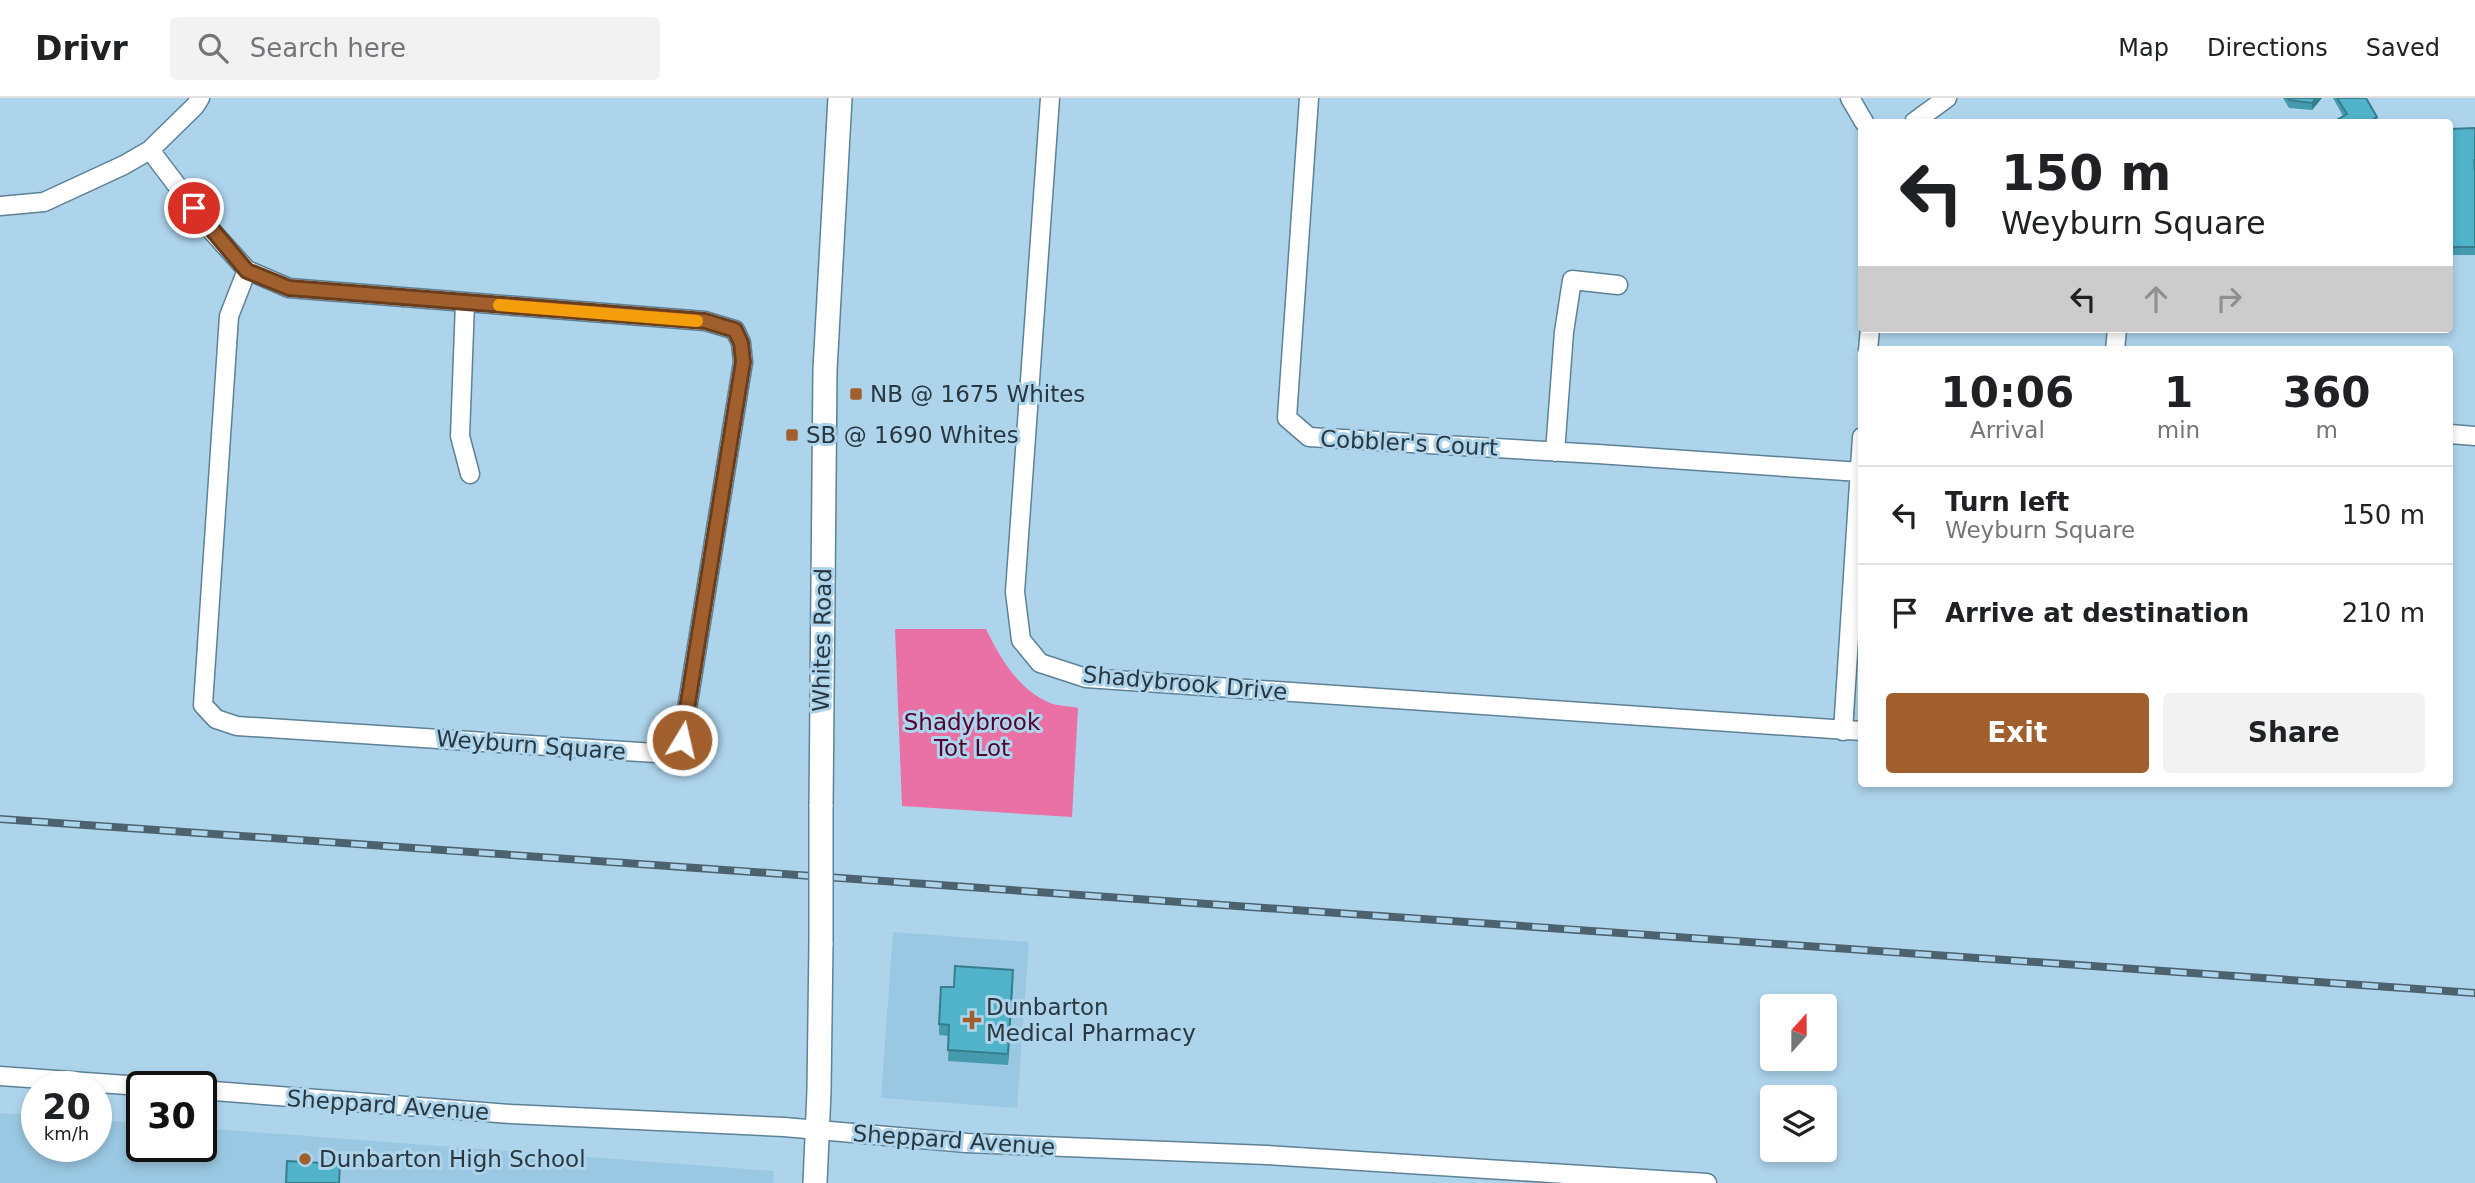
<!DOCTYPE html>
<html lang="en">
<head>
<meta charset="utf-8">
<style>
	:root { --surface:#fff; --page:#f2f2f2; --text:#202124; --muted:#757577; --line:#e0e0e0; --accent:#a25f2e }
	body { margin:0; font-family:"DejaVu Sans",sans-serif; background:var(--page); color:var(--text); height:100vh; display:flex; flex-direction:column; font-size:26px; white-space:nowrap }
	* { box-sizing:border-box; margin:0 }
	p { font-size:23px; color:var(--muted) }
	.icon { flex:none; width:38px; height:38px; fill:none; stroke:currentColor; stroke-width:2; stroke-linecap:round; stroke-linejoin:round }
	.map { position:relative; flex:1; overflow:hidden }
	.panel { position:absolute; left:1858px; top:248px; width:595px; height:441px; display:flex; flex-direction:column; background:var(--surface); border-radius:7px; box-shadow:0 4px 10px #0003 }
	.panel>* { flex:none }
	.hud { position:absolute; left:1858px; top:21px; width:595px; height:214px; border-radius:7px; box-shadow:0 4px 10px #0003; background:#fff; color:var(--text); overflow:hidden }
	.needle { width:46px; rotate:21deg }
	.tools { position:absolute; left:1760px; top:896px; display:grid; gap:14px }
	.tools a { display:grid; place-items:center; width:77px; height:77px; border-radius:7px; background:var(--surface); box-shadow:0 4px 10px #0003; font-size:35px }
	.speed { position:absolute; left:21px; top:973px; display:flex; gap:14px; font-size:35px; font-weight:700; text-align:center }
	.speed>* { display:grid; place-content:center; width:91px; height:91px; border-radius:50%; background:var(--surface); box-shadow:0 4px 10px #0003; line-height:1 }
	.speed small { font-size:18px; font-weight:400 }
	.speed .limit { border:4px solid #111; border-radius:10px; background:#fff; color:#111 }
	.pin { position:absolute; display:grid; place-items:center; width:60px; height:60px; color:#fff; margin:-30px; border:4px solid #fff; border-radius:50%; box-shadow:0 2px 7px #0007 }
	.me { position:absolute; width:77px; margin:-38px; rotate:9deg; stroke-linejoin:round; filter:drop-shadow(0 0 5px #0008) }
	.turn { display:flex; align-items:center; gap:24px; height:147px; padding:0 28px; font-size:32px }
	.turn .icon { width:91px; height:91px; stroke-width:2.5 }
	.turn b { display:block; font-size:49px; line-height:60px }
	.lanes { display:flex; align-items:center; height:66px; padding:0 28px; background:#0003; justify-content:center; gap:35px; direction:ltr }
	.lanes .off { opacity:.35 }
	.eta { display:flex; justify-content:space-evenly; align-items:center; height:119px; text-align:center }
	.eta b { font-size:42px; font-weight:800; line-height:49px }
	.cta { display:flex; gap:14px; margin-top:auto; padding:14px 28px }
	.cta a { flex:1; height:80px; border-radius:7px; background:var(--accent); color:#fff; font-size:28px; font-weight:800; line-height:80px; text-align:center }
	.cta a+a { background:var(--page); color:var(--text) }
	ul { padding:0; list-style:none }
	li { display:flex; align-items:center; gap:21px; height:98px; padding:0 28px; border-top:2px solid var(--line) }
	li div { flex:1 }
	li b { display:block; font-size:26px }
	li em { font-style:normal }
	header { display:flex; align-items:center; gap:42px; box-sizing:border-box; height:98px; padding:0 35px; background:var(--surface); border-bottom:2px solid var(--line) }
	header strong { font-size:33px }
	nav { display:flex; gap:38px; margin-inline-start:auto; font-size:24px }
	.search { width:490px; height:63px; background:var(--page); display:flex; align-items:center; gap:18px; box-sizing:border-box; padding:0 24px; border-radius:7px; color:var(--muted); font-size:26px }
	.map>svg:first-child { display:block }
	.built { fill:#9ac8e2 }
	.green { fill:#e971a6 }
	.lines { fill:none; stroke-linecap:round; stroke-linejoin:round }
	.minor-casing { stroke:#5d8196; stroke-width:21 }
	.major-casing { stroke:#5d8196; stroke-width:26 }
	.minor { stroke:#fff; stroke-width:18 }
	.major { stroke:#fff; stroke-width:23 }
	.rail-casing { stroke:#4d626f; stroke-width:8 }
	.rail { stroke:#aed4ec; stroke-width:5; stroke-dasharray:16; stroke-linecap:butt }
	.major-bridge-casing { stroke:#5d8196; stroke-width:26; stroke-linecap:butt }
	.major-bridge { stroke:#fff; stroke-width:23 }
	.wall { fill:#459aad }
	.shaded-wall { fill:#387d8d }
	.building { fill:#50b3c9; stroke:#387d8d; stroke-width:2 }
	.route-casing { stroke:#693e1e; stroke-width:18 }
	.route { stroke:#a25f2e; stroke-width:12 }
	.slow { stroke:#f59e0b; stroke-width:12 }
	.poi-dot { fill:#a25f2e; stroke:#aed4ec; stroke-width:2.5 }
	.labels { text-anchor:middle; stroke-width:6; stroke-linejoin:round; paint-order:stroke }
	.poi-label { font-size:23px; fill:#283740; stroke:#aed4ec; text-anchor:start }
	.street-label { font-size:23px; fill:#283740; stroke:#aed4ec }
	.park-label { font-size:23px; fill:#51022e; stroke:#aed4ec }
</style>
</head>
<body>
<header>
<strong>Drivr</strong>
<div class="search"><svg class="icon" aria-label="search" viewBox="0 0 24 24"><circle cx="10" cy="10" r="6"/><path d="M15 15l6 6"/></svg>Search here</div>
<nav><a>Map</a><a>Directions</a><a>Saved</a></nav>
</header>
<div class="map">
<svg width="2475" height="1085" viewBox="0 0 2475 1085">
	<rect width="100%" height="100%" fill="#aed4ec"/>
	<!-- built -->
	<path class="built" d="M 893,834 L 1029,844 L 1017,1010 L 881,1000 Z
		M 0,1015 L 37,1017 L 37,1048 L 96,1048 L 96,1022 L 142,1025 L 142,1048 L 201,1048 L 201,1030 L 774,1073 L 773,1085 L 0,1085 Z"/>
	<!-- green -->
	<path class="green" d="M 895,531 L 986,531 C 1000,560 1018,591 1050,605 C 1058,608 1069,608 1078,610 L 1072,719 L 902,708 Z"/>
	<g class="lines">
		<!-- minor casing -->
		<g class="minor-casing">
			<path id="minor" d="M 1050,0 L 1015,494 L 1021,542 L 1040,565 L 1086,580 L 1862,633
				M 1309,0 L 1287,320 L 1309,339 L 1598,356 L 1860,374
				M 1850,0 L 1864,24
				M 1914,24 L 1947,0
				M 150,52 L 210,131 L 247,172 L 289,190 L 705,223 L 735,232 L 741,245 L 743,264 L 682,642 L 671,656 L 237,628 L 216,621 L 203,607 L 229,218 L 247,172
				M 0,108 L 44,104 L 124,67 L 150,52 L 195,8 L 200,0
				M 465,205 L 460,338 L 470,376
				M 1868,252 L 1870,231
				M 2115,252 L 2117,231
				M 2450,336 L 2475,338
				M 1555,354 L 1564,234 L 1572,182 L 1618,187
				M 1843,633 L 1862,339
				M 0,978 L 155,989
				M 201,992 L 511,1016 L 784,1029 L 967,1045 L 1267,1057 L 1707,1085"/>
		</g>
		<!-- major casing -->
		<g class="major-casing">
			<path id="major" d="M 821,709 L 825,272 L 840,0
				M 815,1085 L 819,993 L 821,845"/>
		</g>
		<!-- minor -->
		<use href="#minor" class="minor"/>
		<!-- major -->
		<use href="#major" class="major"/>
		<!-- rail casing -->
		<g class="rail-casing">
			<path id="rail" d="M 0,721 L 2475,895"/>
		</g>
		<!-- rail -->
		<use href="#rail" class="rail"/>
		<!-- major-bridge casing -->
		<g class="major-bridge-casing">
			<path id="major-bridge" d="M 821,709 L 821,845"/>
		</g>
		<!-- major-bridge -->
		<use href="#major-bridge" class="major-bridge"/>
	</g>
	<!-- wall -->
	<path class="wall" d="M 2283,0 L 2322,0 L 2312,12 L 2289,10 Z
		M 2333,0 L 2366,0 L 2377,24 L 2337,24 L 2337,22 L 2343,18 Z
		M 2475,30 L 2475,157 L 2450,157 L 2450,31 Z
		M 1013,883 L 1008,967 L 948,963 L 949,938 L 939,937 L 939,926 L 954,889 Z"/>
	<!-- shaded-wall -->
	<path class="shaded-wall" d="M 2316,0 L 2322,0 L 2312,12 L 2312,5 Z
		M 2377,19 L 2377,24 L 2368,24 Z
		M 1013,872 L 1013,883 L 1008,967 L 1008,956 Z"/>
	<!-- building -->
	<path class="building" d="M 2287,0 L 2316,0 L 2312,5 L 2289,2 Z
		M 2337,0 L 2366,0 L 2377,19 L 2368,24 L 2338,24 L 2337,22 L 2347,16 Z
		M 2475,30 L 2475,62 L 2474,62 L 2475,74 L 2475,149 L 2450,149 L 2450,31 Z
		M 955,868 L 1013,872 L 1008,956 L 948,952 L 949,927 L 939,926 L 941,889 L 954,889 Z
		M 287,1063 L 340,1066 L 339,1085 L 286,1085 Z"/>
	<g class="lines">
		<!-- route casing -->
		<g class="route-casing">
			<path id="route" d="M 194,110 L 247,173 L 289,190 L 705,223 L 735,232 L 741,245 L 743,264 L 682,642"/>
		</g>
		<!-- route -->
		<use href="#route" class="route"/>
		<!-- slow -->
		<path class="slow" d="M 499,207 L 697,223"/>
	</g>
	<!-- markers -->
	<g class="poi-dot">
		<rect x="849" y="289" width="14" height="14" rx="3.5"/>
		<rect x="785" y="330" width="14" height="14" rx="3.5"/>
		<path d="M968.5 911.5h7v7h7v7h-7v7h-7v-7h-7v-7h7z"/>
		<circle cx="305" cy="1061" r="7"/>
	</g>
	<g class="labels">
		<!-- poi labels -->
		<g class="poi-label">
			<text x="870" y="304">NB @ 1675 Whites</text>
			<text x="806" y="345">SB @ 1690 Whites</text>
			<text x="986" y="917">Dunbarton<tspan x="986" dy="26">Medical Pharmacy</tspan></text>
			<text x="319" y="1069">Dunbarton High School</text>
		</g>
		<!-- street labels -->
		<g class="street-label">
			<text transform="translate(1409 345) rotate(3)" y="8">Cobbler's Court</text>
			<text transform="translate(822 542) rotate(-89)" y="8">Whites Road</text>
			<text transform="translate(1185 585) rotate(5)" y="8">Shadybrook Drive</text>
			<text transform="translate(531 647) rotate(4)" y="8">Weyburn Square</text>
			<text transform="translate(388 1007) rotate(4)" y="8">Sheppard Avenue</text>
			<text transform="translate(954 1042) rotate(4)" y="8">Sheppard Avenue</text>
		</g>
		<!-- park labels -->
		<g class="park-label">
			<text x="972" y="632">Shadybrook<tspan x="972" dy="26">Tot Lot</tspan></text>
		</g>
	</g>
</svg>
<div class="tools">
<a><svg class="needle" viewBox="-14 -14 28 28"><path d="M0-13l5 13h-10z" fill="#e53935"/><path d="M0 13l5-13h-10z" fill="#757577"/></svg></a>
<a><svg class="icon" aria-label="layers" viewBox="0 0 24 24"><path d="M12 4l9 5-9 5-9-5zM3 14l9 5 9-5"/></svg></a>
</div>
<div class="speed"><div>20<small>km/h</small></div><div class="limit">30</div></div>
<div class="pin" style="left:194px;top:110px;background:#d93025"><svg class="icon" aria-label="arrive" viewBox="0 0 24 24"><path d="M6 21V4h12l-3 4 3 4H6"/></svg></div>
<svg class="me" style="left:682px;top:642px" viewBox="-20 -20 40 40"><circle r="17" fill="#a25f2e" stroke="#fff" stroke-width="3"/><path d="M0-11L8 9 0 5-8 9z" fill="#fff"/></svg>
<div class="hud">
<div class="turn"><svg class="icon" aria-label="left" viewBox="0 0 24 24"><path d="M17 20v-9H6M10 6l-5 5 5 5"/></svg><div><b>150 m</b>Weyburn Square</div></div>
<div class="lanes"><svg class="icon" aria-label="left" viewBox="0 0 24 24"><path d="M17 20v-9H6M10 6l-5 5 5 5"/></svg><svg class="icon off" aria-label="ahead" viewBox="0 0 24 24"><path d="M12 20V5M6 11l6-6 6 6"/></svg><svg class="icon off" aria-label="right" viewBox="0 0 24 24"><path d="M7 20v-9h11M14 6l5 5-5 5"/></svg></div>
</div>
<section class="panel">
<div class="eta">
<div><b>10:06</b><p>Arrival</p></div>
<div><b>1</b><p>min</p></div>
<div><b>360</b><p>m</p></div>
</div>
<ul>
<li><svg class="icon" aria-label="left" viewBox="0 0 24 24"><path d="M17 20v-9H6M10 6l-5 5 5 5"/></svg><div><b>Turn left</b><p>Weyburn Square</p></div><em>150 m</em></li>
<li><svg class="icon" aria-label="arrive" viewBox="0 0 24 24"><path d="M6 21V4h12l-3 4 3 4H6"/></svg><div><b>Arrive at destination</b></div><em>210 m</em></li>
</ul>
<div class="cta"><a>Exit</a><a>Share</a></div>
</section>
</div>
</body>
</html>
